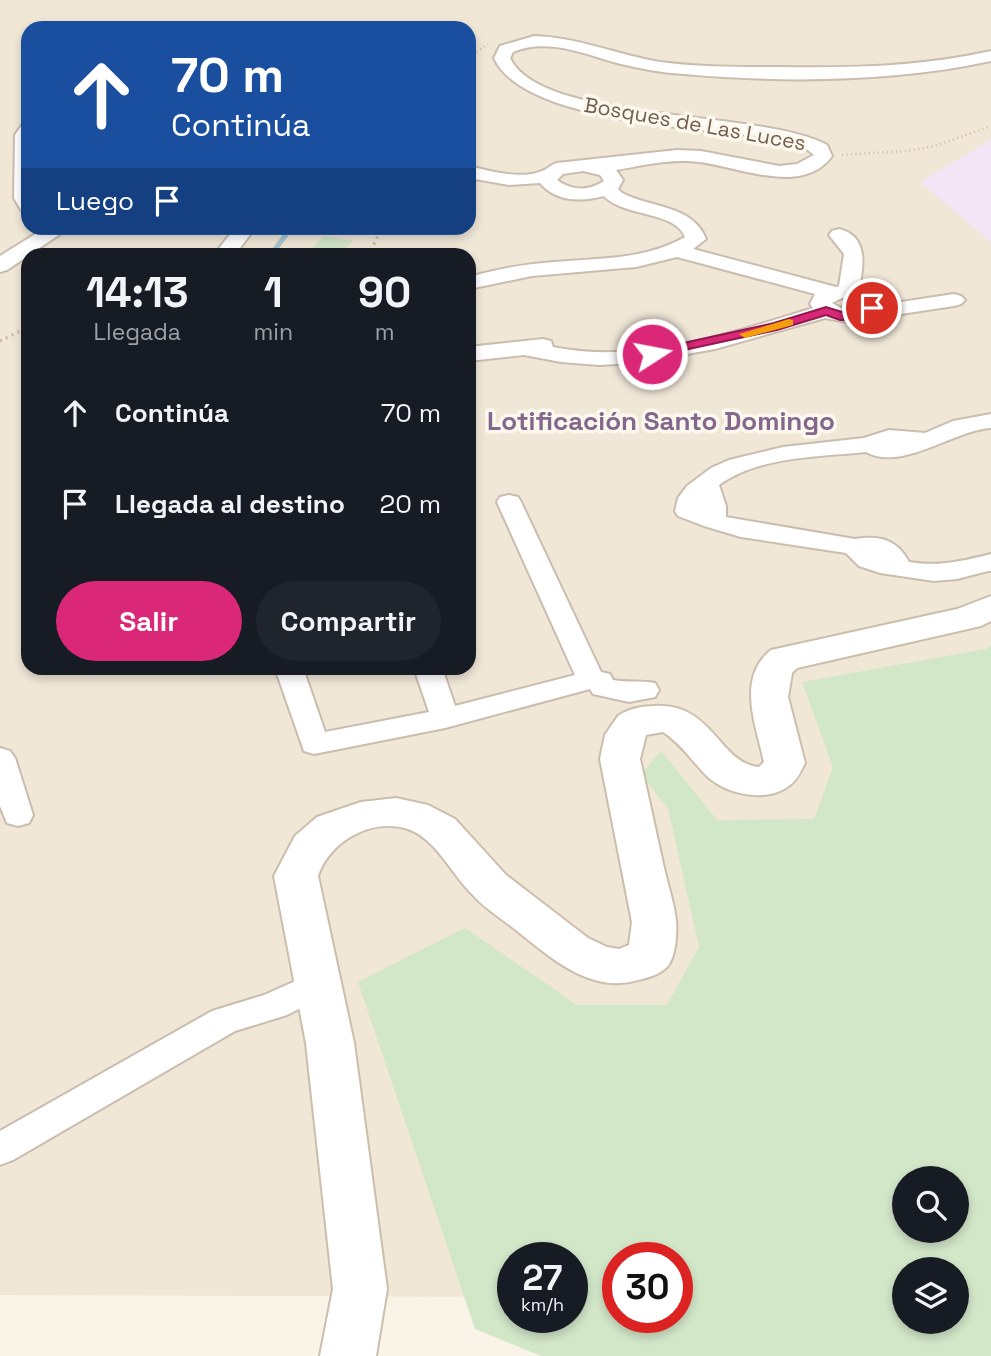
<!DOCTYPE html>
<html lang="es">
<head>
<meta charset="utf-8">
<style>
	:root { --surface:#171b24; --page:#20242c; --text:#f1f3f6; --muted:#9ea1a6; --accent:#db2777 }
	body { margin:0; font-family:"Space Grotesk",sans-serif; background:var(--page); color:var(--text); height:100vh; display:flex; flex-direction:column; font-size:26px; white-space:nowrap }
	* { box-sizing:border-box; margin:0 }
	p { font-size:23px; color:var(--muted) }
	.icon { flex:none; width:38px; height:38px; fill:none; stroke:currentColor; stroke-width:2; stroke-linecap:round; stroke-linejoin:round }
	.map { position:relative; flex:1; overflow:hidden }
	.details { position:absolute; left:21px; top:248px; width:455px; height:427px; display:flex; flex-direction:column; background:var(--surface); border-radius:21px; box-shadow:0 4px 10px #0003 }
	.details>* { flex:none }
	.guide { position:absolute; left:21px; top:21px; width:455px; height:214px; border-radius:21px; box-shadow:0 4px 10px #0003; background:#1a4fa0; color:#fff; overflow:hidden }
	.buttons { position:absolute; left:892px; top:1166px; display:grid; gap:14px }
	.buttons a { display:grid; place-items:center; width:77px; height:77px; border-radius:50%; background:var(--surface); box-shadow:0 4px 10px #0003; font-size:35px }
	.speed { position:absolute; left:497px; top:1242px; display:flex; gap:14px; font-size:35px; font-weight:700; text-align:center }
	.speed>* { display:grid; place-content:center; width:91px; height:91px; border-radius:50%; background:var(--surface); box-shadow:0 4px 10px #0003; line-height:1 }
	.speed small { font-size:18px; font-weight:400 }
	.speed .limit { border:10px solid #d22; background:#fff; color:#111 }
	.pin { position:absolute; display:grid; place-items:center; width:60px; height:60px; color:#fff; margin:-30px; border:4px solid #fff; border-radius:50%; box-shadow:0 2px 7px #0007 }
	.me { position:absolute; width:77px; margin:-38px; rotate:79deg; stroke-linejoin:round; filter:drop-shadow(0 0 5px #0008) }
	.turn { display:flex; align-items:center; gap:24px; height:147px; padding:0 35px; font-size:32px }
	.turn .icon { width:91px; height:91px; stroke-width:2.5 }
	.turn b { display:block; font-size:49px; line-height:60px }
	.then { display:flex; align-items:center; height:66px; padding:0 35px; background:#0003; gap:14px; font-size:26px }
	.eta { display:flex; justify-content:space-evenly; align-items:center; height:119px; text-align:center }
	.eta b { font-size:42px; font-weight:600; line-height:49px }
	.button { display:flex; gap:14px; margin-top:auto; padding:14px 35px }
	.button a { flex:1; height:80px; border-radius:42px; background:var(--accent); color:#fff; font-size:28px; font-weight:600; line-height:80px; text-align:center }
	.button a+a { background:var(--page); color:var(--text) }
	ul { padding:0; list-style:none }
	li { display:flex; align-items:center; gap:21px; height:91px; padding:0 35px }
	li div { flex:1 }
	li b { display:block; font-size:26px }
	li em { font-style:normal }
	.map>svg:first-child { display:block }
	.residential { fill:#f0e7d7; fill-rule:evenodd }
	.education { fill:#f1e5f6 }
	.green { fill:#d2e6c8; fill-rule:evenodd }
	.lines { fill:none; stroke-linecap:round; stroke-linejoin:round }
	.stream { stroke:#a6c7d1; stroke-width:5 }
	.minor-casing { stroke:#cabdaf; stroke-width:4 }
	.secondary-casing { stroke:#ccbead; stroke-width:4 }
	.path-far1 { stroke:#d0baa6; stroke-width:2.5; stroke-dasharray:1 3.5; stroke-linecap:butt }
	.path { stroke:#d0baa6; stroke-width:3.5; stroke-dasharray:2 4.5; stroke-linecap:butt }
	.minor { fill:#fff; fill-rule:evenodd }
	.secondary { fill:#fff; fill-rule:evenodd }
	.route { fill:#db2777; stroke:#8e194d; stroke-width:2 }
	.slow { fill:#f59e0b }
	.labels { text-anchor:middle; stroke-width:7; stroke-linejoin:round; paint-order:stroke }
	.far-street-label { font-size:21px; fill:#705e4f; stroke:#fdf8ee }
	.neighbourhood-label { font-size:26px; font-weight:bold; fill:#83678c; stroke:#fdf8ee }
</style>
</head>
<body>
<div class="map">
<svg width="991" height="1356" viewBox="0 0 991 1356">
	<rect width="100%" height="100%" fill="#faf4e8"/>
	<!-- residential -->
	<path class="residential" d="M 0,0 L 991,0 L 991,1299 L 957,1269 L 677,1258 L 513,1258 L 513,1297 L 0,1295 ZM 28,28 L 469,28 L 469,228 L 28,228 ZM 28,256 L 469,256 L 469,668 L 28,668 ZM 905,1178 L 957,1178 L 957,1230 L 905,1230 Z"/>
	<!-- education -->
	<path class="education" d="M 991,140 L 991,242 L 920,182 Z"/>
	<!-- green -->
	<path class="green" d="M 324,236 L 353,241 L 339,255 L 306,255 Z
		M 991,645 L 991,1356 L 541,1356 L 475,1329 L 358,982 L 465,928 L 577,1005 L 667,1005 L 699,947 L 668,808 L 641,775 L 661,751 L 717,820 L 814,819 L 833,767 L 802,682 L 986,649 ZM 905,1178 L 957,1178 L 957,1230 L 905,1230 ZM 513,1258 L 572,1258 L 572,1318 L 513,1318 ZM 618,1258 L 677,1258 L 677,1318 L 618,1318 ZM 905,1269 L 957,1269 L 957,1321 L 905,1321 Z"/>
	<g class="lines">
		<!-- stream -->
		<path class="stream" d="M 270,256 L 291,228"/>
		<!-- minor casing -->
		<g class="minor-casing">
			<path id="minor" d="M 534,36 C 577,37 618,55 660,62 C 699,67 738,67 778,67 C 850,68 920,67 991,51 L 991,61 C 895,82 782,83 684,74 C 663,73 642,69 621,64 C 586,55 549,37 513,52 L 510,58 C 541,124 762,109 827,145 L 832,156 C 800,200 729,161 686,161 C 663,160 639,166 616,170 L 623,180 L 618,189 L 622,193 C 651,208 693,205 706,239 L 693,249 L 836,287 L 839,286 L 844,254 L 829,235 L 832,231 L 839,229 C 868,236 864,265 859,288 L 872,292 L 880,302 L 901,302 L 954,294 L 961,296 L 965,300 L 961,304 L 954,306 L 901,314 L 877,314 L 853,323 L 825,318 L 715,349 L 637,363 L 599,365 L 561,362 L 524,355 L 469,361 L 469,347 L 543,339 L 551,341 L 553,347 C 639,365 732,333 813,308 L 810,304 L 815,294 L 677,257 L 636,267 L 532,276 L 469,289 L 469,277 C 497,269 525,264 554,262 C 599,258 645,260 685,237 C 676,211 623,217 604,196 C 581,202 556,202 540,183 L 509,185 L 469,178 L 469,166 C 490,171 521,180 542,171 C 548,169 550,165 557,163 L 677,150 L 701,151 L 779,166 L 797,164 L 814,155 L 804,147 L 784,140 C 718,128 524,125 494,58 L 500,46 ZM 583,171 L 600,175 L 604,181 C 589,191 572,191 557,180 L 563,174 ZM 842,298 L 853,299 L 861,306 L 845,310 L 832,303 Z
				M 28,124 L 28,212 L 21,210 L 14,198 L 15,135 L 22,125 Z
				M 45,228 L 69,228 L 7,270 L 0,272 L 0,256 Z
				M 235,228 L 255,228 L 234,256 L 213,256 Z
				M 991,414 L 991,428 C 954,430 902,472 866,452 C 819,457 758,456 719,485 L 726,506 L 726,517 L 855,539 C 879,535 897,539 909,562 C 939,567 963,561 991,554 L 991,571 L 988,571 L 957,579 L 934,581 L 880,573 L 859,566 L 846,553 L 741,537 L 704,526 L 678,516 L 675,511 L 678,498 L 687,486 L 711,468 L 729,460 L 783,447 L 864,438 L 889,430 L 925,433 L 953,421 Z
				M 509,495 L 518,497 L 521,502 L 601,672 L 610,674 L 613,680 C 628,683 641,680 655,683 L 659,690 L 655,697 L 629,702 L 593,694 L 590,689 L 445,728 L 314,754 L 304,751 L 275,668 L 303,668 L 325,732 L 429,712 L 414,668 L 442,668 L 455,706 L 575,675 L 497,502 L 500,497 Z
				M 0,748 L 10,751 L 15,758 L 33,815 L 29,823 L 18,826 L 7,823 L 0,806 Z
				M 318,971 L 330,975 L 335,984 L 330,993 L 287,1015 L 235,1031 L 13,1160 L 0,1165 L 0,1131 L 212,1011 L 264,995 Z"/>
		</g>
		<!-- secondary casing -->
		<g class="secondary-casing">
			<path id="secondary" d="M 991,596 L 991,621 L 981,626 L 797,668 L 792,673 L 788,697 L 805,763 C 801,771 797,780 790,785 C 768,803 729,795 709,778 C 693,763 682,744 663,732 L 646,735 L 640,759 C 648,795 656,832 664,868 C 668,885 674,903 676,920 C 677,933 676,957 667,967 C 660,974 648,978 638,980 C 589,995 548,955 512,927 C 498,916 483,907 471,893 C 451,873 436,839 408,829 C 371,817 329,842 318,876 L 354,1043 L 387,1289 L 376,1356 L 320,1356 L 333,1289 L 306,1043 L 274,876 L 295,836 L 317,817 L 361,802 L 396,798 L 428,805 L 455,819 L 506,875 L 588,938 L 607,947 L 619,949 L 629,945 L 632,922 L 600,759 L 605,735 L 618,716 C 628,709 642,706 654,706 C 713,702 719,764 759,767 L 764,762 C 756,725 736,678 771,650 L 957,609 Z"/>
		</g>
		<!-- path-far1 -->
		<path class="path-far1" d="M 469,57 L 488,44
			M 842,155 L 906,151 L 935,146 L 991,126"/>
		<!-- path -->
		<path class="path" d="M 368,256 L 382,228
			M 0,341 L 28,327"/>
		<!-- minor -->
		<use href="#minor" class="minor"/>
		<!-- secondary -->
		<use href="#secondary" class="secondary"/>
	</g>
	<!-- route -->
	<path class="route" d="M 872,305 L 876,306 L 876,311 L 857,320 L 840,320 L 826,315 L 777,330 L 652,357 L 646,354 L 652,350 L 774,323 L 826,307 L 842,312 L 855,313 Z"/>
	<!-- slow -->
	<path class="slow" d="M 789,319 L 793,320 L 793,325 L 745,338 L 739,334 Z"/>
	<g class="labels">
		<!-- far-street labels -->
		<g class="far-street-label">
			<text transform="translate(695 124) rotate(10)" y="7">Bosques de Las Luces</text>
		</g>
		<!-- neighbourhood labels -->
		<g class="neighbourhood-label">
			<text x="661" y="430">Lotificación Santo Domingo</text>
		</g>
	</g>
</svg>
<div class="buttons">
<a><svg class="icon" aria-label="search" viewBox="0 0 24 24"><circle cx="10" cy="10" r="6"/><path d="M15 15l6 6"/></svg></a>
<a><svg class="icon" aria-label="layers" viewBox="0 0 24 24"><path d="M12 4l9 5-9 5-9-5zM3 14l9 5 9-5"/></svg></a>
</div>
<div class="speed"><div>27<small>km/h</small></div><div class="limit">30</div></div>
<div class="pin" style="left:872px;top:308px;background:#d93025"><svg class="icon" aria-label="arrive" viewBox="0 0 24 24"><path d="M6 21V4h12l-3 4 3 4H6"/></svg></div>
<svg class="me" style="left:652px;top:354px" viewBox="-20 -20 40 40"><circle r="17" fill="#db2777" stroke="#fff" stroke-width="3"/><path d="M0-11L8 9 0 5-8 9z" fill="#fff"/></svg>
<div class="guide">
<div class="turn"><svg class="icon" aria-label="ahead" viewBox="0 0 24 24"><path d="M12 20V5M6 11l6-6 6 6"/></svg><div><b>70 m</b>Continúa</div></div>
<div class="then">Luego<svg class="icon" aria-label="arrive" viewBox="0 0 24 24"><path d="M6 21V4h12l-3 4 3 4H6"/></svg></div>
</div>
<section class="details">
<div class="eta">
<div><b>14:13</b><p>Llegada</p></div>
<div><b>1</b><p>min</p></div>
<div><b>90</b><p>m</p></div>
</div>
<ul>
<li><svg class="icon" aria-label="ahead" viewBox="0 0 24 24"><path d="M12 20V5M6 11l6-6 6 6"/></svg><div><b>Continúa</b></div><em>70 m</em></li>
<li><svg class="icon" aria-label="arrive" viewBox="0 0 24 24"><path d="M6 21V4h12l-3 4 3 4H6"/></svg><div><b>Llegada al destino</b></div><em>20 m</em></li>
</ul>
<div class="button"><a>Salir</a><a>Compartir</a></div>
</section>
</div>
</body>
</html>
